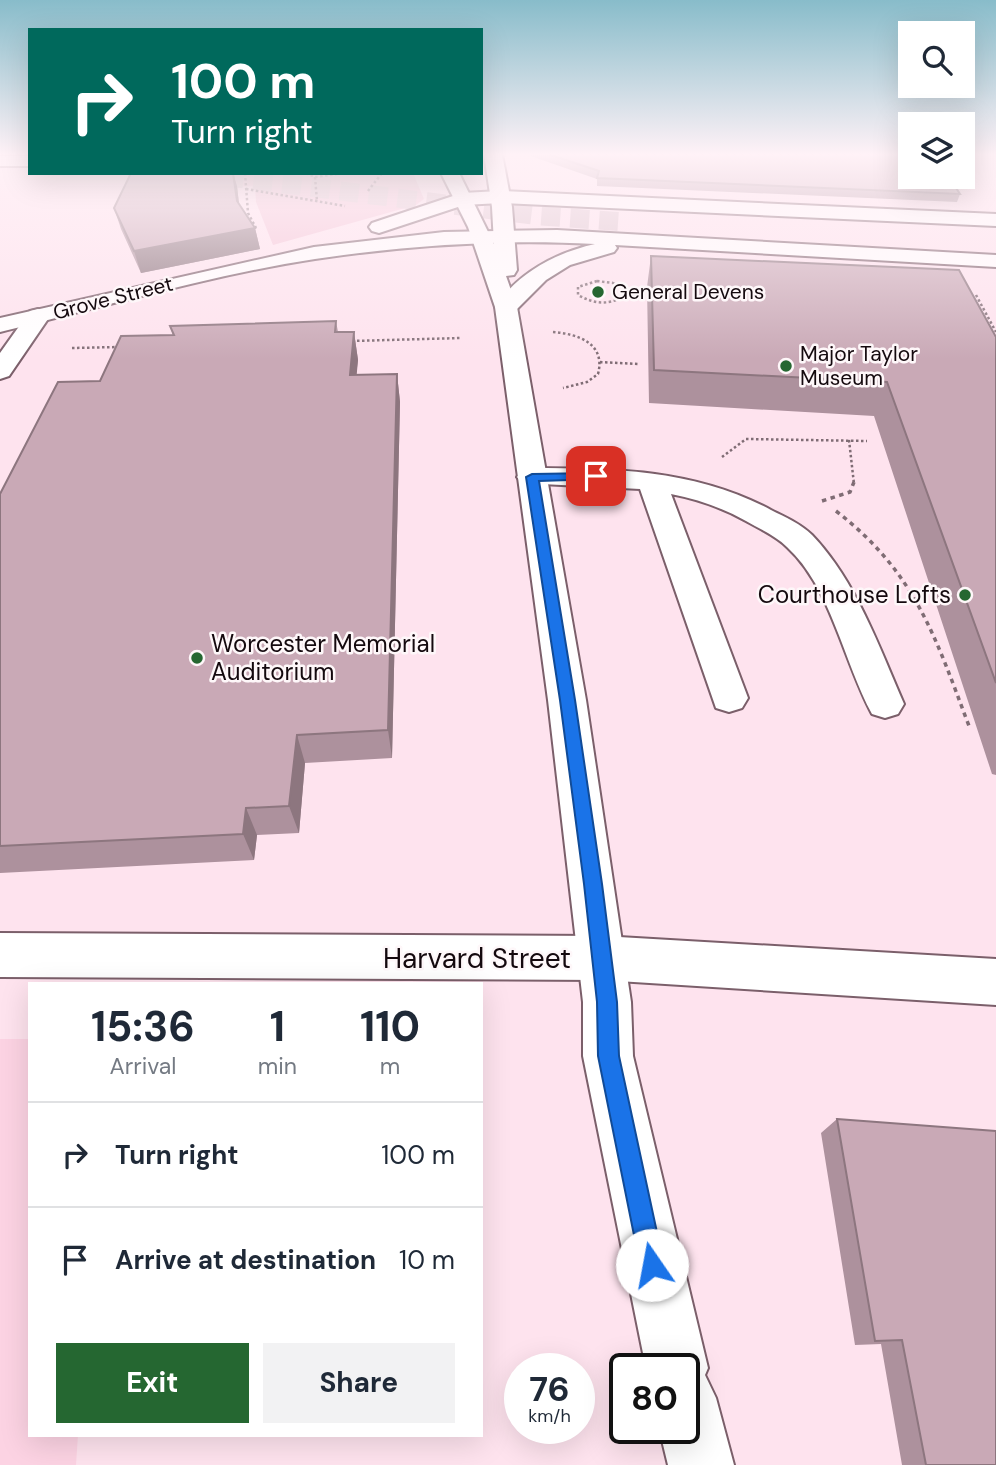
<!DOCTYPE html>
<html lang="en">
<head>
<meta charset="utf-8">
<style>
	:root { --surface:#fff; --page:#f2f2f3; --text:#1f2937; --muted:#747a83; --line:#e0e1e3; --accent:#256731 }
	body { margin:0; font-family:"DM Sans",sans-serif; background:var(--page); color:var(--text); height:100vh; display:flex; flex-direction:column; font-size:26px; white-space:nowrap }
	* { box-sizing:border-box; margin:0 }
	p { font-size:23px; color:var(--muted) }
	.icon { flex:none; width:38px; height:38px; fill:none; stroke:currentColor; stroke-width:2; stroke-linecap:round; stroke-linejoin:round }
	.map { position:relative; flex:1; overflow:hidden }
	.sheet { position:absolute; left:28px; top:982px; width:455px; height:455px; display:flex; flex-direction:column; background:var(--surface); border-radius:0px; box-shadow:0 7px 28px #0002 }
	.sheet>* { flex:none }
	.hud { position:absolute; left:28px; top:28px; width:455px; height:147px; border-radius:0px; box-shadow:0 7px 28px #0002; background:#00695c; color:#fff; overflow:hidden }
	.controls { position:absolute; left:898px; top:21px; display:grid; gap:14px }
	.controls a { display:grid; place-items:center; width:77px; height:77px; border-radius:0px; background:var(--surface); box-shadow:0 7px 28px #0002; font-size:35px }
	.speed { position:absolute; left:504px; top:1353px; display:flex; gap:14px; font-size:35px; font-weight:700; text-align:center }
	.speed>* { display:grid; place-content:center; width:91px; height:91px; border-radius:50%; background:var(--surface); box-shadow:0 7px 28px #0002; line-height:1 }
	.speed small { font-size:18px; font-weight:400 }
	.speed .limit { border:4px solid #111; border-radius:10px; background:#fff; color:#111 }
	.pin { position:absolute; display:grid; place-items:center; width:60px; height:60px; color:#fff; margin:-30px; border-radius:14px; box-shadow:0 4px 10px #0006 }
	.me { position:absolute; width:77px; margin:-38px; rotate:348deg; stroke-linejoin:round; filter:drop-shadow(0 0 5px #0008) }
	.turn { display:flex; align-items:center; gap:24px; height:147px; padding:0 28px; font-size:32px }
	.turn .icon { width:91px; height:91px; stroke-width:2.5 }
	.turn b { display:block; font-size:49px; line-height:60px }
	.eta { display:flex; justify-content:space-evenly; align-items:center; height:119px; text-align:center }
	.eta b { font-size:42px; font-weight:700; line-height:49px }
	.cta { display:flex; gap:14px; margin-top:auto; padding:14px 28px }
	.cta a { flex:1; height:80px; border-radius:0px; background:var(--accent); color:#fff; font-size:28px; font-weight:700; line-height:80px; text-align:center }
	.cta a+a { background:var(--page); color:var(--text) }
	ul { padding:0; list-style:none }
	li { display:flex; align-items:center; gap:21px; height:105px; padding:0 28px; border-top:2px solid var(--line) }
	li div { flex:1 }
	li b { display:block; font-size:26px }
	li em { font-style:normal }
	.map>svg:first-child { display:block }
	.built { fill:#fcd3e3 }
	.green { fill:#f3c2d5 }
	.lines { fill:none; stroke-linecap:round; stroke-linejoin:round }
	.major-tunnel { stroke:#dbc2cc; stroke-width:19; stroke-dasharray:19 10; stroke-linecap:butt }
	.minor-casing { stroke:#7b5f6a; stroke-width:4 }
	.major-casing { stroke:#7b5f6a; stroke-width:4 }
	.highway-casing { stroke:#7b5f6a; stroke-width:4 }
	.path-far1 { stroke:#7f6c74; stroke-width:2.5; stroke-dasharray:2.5 2.5; stroke-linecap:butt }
	.path { stroke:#7f6c74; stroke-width:3.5; stroke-dasharray:4.5 4.5; stroke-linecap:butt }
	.minor { fill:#fff; fill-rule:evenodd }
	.major { fill:#fff; fill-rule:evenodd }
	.highway { fill:#fff; fill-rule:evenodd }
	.wall { fill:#ad919d }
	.shaded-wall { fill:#8d767f }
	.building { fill:#c9a9b6; stroke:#8d767f; stroke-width:2 }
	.route { fill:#1a73e8; stroke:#114b97; stroke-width:2 }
	.poi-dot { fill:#256731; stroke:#fef7f9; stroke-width:2.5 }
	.labels { text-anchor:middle; stroke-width:5; stroke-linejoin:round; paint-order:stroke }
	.far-poi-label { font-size:21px; fill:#14090e; stroke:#fef7f9; text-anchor:start }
	.far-street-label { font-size:21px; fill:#14090e; stroke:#fef7f9 }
	.poi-label { font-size:24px; fill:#14090e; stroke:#fef7f9; text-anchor:end }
	.near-street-label { font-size:28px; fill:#14090e; stroke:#fef7f9 }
</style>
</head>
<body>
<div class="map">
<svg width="996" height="1465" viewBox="0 0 996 1465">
	<rect width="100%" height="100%" fill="#fee3ee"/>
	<!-- built -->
	<path class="built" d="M 0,1039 L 30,1039 L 30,1435 L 78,1435 L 76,1465 L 0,1465 Z"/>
	<!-- green -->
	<path class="green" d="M 191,173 L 413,173 L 424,199 L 416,205 L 273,245 L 256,202 L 255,186 L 186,188 Z"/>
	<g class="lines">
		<!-- major-tunnel -->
		<path class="major-tunnel" d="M 196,173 L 541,216 L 626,222"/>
		<!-- minor casing -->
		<g class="minor-casing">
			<path id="minor" d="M 38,309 L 46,311 L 50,316 L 9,376 L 0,379 L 0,353 L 30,311 Z
				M 532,468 C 615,468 697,470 771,510 C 785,517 801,524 812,535 C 856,581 879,647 904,704 L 898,714 L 885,718 L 872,714 C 844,663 831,587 787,547 C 776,536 760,529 746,521 C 723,508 697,499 671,494 L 748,698 L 742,708 L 729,712 L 716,708 L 640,489 L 522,483 L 517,477 L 522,471 Z"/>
		</g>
		<!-- major casing -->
		<g class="major-casing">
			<path id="major" d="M 0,156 L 30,156 L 30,166 L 0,166 Z
				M 500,191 L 996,214 L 996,226 L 500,203 L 464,205 L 379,233 L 372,231 L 369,227 L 372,223 L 462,193 Z
				M 557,230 L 996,255 L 996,267 L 615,245 L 617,248 L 614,252 L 570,265 L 546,280 L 514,312 L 498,312 L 495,307 C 518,273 555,253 595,244 C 502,239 408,245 315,259 C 211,275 103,307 0,332 L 0,318 L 314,247 L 444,232 Z
				M 0,933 L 602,936 L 996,959 L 996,1005 L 602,980 L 0,977 Z"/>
		</g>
		<!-- highway casing -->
		<g class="highway-casing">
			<path id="highway" d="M 484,154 L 502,154 L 512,207 L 517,270 L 514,275 L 506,276 L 517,307 L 586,700 L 631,1002 L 633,1056 L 708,1368 L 705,1375 L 716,1398 L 734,1465 L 668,1465 L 659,1428 L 684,1428 L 684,1368 L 646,1368 L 583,1056 L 583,1002 L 548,700 L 495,307 L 468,227 L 441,173 L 459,173 L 494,244 L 492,207 Z"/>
		</g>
		<!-- path-far1 -->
		<path class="path-far1" d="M 245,173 L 248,213 L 256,228
			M 306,173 L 315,177 L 343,173
			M 315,177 L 317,201
			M 246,189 L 345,206
			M 368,191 L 382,173
			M 597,281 L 613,283 L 623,288 L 625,295 C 610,306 594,304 578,295 L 578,287 Z
			M 976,295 L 996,332
			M 553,332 C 579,334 606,344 598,374 L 587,382 L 563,388
			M 352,341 L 461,338
			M 72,348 L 119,347
			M 600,362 L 639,364
			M 849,440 L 854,484
			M 722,457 L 746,439 L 867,441"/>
		<!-- path -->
		<path class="path" d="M 822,501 L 850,492 L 854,482
			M 836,511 C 915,572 935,636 969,726"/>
		<!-- minor -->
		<use href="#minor" class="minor"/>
		<!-- major -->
		<use href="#major" class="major"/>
		<!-- highway -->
		<use href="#highway" class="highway"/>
	</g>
	<!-- wall -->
	<path class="wall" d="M 525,154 L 910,154 L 960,194 L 957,202 L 597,186 L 597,179 Z
		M 237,186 L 239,204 L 255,228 L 260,249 L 141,273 L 121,229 L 114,208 Z
		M 651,256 L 996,337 L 996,775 L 992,774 L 874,416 L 649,403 L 647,287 Z
		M 336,321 L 338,332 L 354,332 L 358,360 L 356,375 L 397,374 L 400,402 L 392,758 L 305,763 L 299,833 L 257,835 L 254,860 L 0,873 L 0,494 L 100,381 L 173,335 L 170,326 Z
		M 837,1119 L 996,1465 L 902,1465 L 881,1344 L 855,1345 L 821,1133 Z"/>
	<!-- shaded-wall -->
	<path class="shaded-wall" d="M 233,173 L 237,186 L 241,222 L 237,201 Z
		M 255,228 L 260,249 L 141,273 L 134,251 Z
		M 354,332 L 358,360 L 354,404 L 350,375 Z
		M 397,374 L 400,402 L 392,758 L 388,730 Z
		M 297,735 L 305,763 L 299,833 L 289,806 Z
		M 246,808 L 257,835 L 254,860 L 243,834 Z"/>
	<!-- building -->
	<path class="building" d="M 548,154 L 910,154 L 910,177 L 949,177 L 960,194 L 597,178 L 599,171 Z
		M 131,173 L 233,173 L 237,201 L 255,228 L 134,251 L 114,208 Z
		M 651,256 L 959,270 L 996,337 L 996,683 L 887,382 L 654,370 Z
		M 336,321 L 335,332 L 354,332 L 350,375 L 397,374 L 388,730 L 297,735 L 289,806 L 246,808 L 243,834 L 0,846 L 0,494 L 58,382 L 100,381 L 121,336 L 174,335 L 170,326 Z
		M 837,1119 L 996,1131 L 996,1465 L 926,1465 L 902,1340 L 875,1341 Z"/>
	<!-- sky -->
	<linearGradient id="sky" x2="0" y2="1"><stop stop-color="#88bcca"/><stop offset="0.43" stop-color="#fff2f7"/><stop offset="1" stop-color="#fff2f7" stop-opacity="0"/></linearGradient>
	<rect width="996" height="359" fill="url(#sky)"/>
	<!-- route -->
	<path class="route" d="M 596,473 L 600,474 L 600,479 L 539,481 L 575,700 L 602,884 L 617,1002 L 619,1056 L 664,1265 L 661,1273 L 652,1277 L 644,1273 L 640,1265 L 598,1056 L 597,1002 L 584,884 L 560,700 L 526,477 L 532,474 Z"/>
	<!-- markers -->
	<g class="poi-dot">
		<circle cx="598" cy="292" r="7"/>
		<circle cx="786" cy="366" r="7"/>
		<circle cx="965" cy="595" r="7"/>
		<circle cx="197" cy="658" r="7"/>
	</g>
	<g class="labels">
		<!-- far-poi labels -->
		<g class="far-poi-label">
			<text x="612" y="299">General Devens</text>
			<text x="800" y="361">Major Taylor<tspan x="800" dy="24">Museum</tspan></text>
		</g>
		<!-- far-street labels -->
		<g class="far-street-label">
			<text transform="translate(113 298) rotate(-14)" y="7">Grove Street</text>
		</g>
		<!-- poi labels -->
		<g class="poi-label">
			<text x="951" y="603">Courthouse Lofts</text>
			<text x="211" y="652" text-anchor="start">Worcester Memorial<tspan x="211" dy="28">Auditorium</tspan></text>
		</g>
		<!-- near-street labels -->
		<g class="near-street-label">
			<text x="477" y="968">Harvard Street</text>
		</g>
	</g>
</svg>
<div class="controls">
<a><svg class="icon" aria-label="search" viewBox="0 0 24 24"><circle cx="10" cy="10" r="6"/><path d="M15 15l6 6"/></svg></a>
<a><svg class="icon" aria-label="layers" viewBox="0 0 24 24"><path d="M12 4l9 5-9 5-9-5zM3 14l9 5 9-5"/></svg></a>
</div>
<div class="speed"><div>76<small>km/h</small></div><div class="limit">80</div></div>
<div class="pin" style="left:596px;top:476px;background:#d93025"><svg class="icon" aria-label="arrive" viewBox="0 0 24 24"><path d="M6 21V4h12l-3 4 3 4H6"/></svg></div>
<svg class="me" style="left:652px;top:1265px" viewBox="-20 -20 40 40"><circle r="19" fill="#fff"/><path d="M0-13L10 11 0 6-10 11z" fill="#1a73e8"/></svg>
<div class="hud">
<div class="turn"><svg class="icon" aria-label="right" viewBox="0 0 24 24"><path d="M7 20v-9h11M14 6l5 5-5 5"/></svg><div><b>100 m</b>Turn right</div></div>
</div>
<section class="sheet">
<div class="eta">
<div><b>15:36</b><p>Arrival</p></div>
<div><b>1</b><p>min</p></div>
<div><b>110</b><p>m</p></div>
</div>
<ul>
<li><svg class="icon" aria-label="right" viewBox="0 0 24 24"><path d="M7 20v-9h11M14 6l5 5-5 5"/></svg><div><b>Turn right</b></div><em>100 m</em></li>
<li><svg class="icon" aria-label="arrive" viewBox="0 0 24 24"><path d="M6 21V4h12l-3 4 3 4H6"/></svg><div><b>Arrive at destination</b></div><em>10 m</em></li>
</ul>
<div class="cta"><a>Exit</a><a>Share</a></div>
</section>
</div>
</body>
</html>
